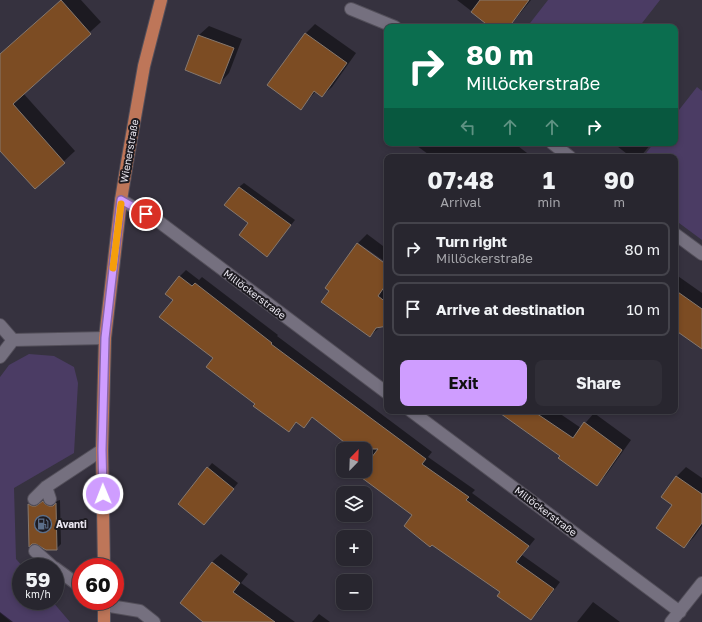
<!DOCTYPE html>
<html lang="en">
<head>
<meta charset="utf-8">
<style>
	:root { --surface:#28262f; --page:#302e37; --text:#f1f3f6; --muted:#a5a5aa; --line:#44434b; --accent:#cf9dff }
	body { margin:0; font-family:"Golos Text",sans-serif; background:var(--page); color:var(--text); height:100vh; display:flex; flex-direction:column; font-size:15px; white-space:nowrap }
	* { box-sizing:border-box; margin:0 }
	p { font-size:13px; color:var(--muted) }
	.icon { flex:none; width:22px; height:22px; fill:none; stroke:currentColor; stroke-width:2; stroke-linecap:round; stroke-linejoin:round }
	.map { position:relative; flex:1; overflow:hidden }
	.panel { position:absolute; left:384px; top:154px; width:294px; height:260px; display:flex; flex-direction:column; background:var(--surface); border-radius:8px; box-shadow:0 2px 6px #0003,0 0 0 1px var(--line) }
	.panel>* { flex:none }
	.guide { position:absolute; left:384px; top:24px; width:294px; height:122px; border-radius:8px; box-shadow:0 2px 6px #0003,0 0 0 1px var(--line); background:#0b6e4f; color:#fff; overflow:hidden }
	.needle { width:26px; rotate:23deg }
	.controls { position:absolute; left:336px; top:442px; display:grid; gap:8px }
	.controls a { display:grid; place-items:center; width:36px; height:36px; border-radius:8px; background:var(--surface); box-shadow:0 2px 6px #0003,0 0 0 1px var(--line); font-size:20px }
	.speed { position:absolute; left:12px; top:558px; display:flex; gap:8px; font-size:20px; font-weight:700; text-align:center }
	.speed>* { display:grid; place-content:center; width:52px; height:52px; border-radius:50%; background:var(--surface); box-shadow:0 2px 6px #0003,0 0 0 1px var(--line); line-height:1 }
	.speed small { font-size:10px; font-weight:400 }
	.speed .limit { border:6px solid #d22; background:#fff; color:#111 }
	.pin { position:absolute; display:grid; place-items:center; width:34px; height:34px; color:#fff; margin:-17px; border:2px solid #fff; border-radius:50%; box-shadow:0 1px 4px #0007 }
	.me { position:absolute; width:44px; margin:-22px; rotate:359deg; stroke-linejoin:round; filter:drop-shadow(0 0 3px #0008) }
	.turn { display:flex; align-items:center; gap:14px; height:84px; padding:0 16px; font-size:18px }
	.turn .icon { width:52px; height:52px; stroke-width:2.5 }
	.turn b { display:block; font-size:28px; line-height:34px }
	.lanes { display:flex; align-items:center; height:38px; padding:0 16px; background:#0003; justify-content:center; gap:20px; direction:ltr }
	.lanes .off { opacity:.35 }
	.eta { display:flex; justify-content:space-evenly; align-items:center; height:68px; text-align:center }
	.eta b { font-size:24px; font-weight:700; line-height:28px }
	.button { display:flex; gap:8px; margin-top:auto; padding:8px 16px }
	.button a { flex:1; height:46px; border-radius:8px; background:var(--accent); color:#111; font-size:16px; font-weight:700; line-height:46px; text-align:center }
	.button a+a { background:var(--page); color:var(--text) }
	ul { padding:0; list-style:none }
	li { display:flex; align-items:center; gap:12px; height:54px; margin:0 8px 6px; padding:0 8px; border:2px solid var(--line); border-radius:8px }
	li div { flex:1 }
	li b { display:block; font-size:15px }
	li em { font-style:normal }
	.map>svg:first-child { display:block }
	.green { fill:#4b3c64 }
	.shadow { fill:#0007 }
	.building { fill:#7c4c23; stroke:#86786e }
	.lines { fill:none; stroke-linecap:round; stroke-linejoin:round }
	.lane-casing { stroke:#534f5a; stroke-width:14 }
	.street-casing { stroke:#534f5a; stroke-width:14 }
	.primary-casing { stroke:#534f5a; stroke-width:14 }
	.lane { stroke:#75707f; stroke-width:12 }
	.street { stroke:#75707f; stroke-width:12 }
	.primary { stroke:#be7659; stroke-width:12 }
	.route-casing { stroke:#8766a6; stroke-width:10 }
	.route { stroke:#cf9dff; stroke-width:7 }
	.slow { stroke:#f59e0b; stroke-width:7 }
	.labels { text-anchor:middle; stroke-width:4; stroke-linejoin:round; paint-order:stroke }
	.street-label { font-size:10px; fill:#e9e6ef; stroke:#1d1b21 }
	.poi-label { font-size:10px; font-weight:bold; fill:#e9e6ef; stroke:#1d1b21; text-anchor:start }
</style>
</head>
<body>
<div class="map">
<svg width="702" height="622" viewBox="0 0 702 622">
	<rect width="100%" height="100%" fill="#36323f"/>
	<!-- green -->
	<path class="green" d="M 548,0 L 660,0 L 639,27 L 627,27 L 625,26 L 624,27 L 527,27 Z
		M 697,87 L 702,91 L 702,240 L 675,220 L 675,157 L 643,157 L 654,143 L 675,143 L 675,115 Z
		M 29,354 L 54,356 L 74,367 L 78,383 L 74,453 L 14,488 L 16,559 L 23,567 L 21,567 L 21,601 L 52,601 L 70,622 L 11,622 L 0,613 L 0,377 L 9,365 Z"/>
	<!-- shadow -->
	<path class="shadow" d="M 61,0 L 81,0 L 101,22 L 23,93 L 75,151 L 35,188 L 0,149 L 0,54 Z
		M 457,0 L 531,0 L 509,27 L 492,27 Z
		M 315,24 L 356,53 L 332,87 L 322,96 L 316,91 L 301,108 L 269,85 L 306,33 Z
		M 209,26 L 242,39 L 229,73 L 220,83 L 186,70 L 199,35 Z
		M 413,143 L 514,143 L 531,156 L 531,157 L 432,157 Z
		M 613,143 L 652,143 L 640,157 L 631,157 Z
		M 244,183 L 295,220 L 267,255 L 249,223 L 239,187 Z
		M 367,234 L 387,249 L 387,263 L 358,243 Z
		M 387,266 L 387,325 L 380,327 L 370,336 L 322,302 Z
		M 186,270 L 199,280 L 202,277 L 278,335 L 277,336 L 432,452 L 428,457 L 475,490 L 472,493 L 535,539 L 522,555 L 560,582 L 538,612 L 531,619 L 363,471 L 365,471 L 365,449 L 355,449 L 313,417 L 304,427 L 297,421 L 288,431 L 256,403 L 215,357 L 174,299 L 179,277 Z
		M 675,274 L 702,293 L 702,348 L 676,329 L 675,332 Z
		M 498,411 L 556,411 L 581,428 L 594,413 L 631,440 L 606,475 L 597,484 L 561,456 Z
		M 212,463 L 238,483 L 204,524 L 208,468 Z
		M 686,467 L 702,478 L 702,526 L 694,537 L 684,547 L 674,504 L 662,496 L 677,476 Z
		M 48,497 L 54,502 L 60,500 L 61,544 L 56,549 L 36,543 L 30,545 L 29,504 L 34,500 L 37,502 L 41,502 Z
		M 221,554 L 248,574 L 241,583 L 295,622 L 205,622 L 181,603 L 212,562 Z
		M 593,602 L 620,622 L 577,622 Z
		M 0,612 L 13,622 L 0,622 Z
		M 319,614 L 330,622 L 312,622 Z"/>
	<!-- building -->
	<path class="building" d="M 61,0 L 91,34 L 13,104 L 65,163 L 35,189 L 0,151 L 0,54 Z
		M 480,0 L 529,0 L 509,27 L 490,27 L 471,12 Z
		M 305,33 L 347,63 L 322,97 L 314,91 L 301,110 L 267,85 Z
		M 198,35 L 234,48 L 220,84 L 185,70 Z
		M 239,187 L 291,225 L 267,257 L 239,235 L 248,223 L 224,205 Z
		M 357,243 L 387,265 L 387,283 L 378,296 L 387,303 L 387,326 L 376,328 L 370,337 L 321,302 L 329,291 L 325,288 Z
		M 179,276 L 192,286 L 195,283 L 272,343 L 271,344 L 426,459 L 422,464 L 469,497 L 466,500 L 529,546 L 516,562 L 554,589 L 531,620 L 497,596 L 500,592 L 432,545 L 430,547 L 404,526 L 412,515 L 358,475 L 361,471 L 365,471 L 365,466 L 378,449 L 353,449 L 312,417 L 304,428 L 296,422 L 289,432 L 253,406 L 255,404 L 206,367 L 213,358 L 159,317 L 173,300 L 165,294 Z
		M 675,290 L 702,309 L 702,349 L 675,330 Z
		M 497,411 L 533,411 L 573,438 L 584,422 L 622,450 L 597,486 L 558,458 L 560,456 Z
		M 207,467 L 234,489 L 204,525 L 178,504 Z
		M 676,476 L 702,494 L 702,523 L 684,548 L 656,528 L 672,505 L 661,497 Z
		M 43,501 L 45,504 L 49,506 L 53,506 L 56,503 L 57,550 L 46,550 L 36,544 L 32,544 L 29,547 L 28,504 L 32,506 L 36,506 Z
		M 212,562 L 240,583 L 233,592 L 275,622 L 203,622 L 180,603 Z"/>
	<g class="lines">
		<!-- lane casing -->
		<g class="lane-casing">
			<path id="lane" d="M 46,487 L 50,499
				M 34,499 L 46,487 L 102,450
				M 35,551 L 53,567
				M 55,568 L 81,587"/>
		</g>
		<!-- street casing -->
		<g class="street-casing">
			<path id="street" d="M 351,9 L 395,27
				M 552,143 L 570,157
				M 121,200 L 158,221 L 387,393
				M 675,234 L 702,254
				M 0,325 L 13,340
				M 13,340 L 105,338
				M 0,357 L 13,340
				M 411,411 L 680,612
				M 104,605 L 140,611 L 154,622
				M 671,622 L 702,583"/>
		</g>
		<!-- primary casing -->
		<g class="primary-casing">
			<path id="primary" d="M 104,567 L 102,450 L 105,338 L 121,200 L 127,163 L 144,66 L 161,0
				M 104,601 L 104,622"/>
		</g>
		<!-- lane -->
		<use href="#lane" class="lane"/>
		<!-- street -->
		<use href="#street" class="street"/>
		<!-- primary -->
		<use href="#primary" class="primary"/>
	</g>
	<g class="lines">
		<!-- route casing -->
		<g class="route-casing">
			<path id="route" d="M 103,494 L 102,450 L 105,338 L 121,200 L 146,214"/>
		</g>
		<!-- route -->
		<use href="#route" class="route"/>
		<!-- slow -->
		<path class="slow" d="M 113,268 L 121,204"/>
	</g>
	<!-- icons -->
	<defs>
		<g id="fuel-ring" transform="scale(0.9)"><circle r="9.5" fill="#1d1b21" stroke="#5c6f8a" stroke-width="1.5"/><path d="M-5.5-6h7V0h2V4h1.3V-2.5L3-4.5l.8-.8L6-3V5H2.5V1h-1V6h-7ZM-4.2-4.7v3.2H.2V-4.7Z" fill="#5c6f8a"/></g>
	</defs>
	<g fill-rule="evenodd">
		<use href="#fuel-ring" x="43" y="524"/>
	</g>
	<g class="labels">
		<!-- street labels -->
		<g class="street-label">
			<text transform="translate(129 151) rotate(-80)" y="4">Wienerstraße</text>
			<text transform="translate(255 294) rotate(37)" y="4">Millöckerstraße</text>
			<text transform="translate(546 511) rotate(37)" y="4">Millöckerstraße</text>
		</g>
		<!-- poi labels -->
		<g class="poi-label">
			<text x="56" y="528">Avanti</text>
		</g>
	</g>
</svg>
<div class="controls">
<a><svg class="needle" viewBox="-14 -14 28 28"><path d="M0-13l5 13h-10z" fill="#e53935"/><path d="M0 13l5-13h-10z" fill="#a5a5aa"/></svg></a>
<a><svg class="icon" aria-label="layers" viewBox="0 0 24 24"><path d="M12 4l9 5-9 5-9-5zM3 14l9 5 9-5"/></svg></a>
<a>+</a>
<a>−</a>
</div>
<div class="speed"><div>59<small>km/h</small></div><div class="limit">60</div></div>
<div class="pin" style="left:146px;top:214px;background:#d93025"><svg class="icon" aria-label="arrive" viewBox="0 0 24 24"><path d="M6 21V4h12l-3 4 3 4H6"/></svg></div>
<svg class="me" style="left:103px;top:494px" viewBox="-20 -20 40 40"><circle r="17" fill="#cf9dff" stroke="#fff" stroke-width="3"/><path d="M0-11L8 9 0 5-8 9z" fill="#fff"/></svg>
<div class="guide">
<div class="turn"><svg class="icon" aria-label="right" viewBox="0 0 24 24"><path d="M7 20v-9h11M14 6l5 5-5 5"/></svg><div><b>80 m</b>Millöckerstraße</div></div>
<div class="lanes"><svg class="icon off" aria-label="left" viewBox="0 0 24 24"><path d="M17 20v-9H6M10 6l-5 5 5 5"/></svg><svg class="icon off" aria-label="ahead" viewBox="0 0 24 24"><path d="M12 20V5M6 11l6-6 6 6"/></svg><svg class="icon off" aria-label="ahead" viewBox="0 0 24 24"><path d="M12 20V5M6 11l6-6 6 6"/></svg><svg class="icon" aria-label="right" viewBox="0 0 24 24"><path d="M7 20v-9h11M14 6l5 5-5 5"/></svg></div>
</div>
<section class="panel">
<div class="eta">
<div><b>07:48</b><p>Arrival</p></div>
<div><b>1</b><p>min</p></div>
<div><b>90</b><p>m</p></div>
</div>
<ul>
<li><svg class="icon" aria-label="right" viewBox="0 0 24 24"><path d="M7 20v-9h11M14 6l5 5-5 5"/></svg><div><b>Turn right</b><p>Millöckerstraße</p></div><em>80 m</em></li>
<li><svg class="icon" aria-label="arrive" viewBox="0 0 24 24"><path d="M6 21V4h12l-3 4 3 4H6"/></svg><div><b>Arrive at destination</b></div><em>10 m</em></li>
</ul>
<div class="button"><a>Exit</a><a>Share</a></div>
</section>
</div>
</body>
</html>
